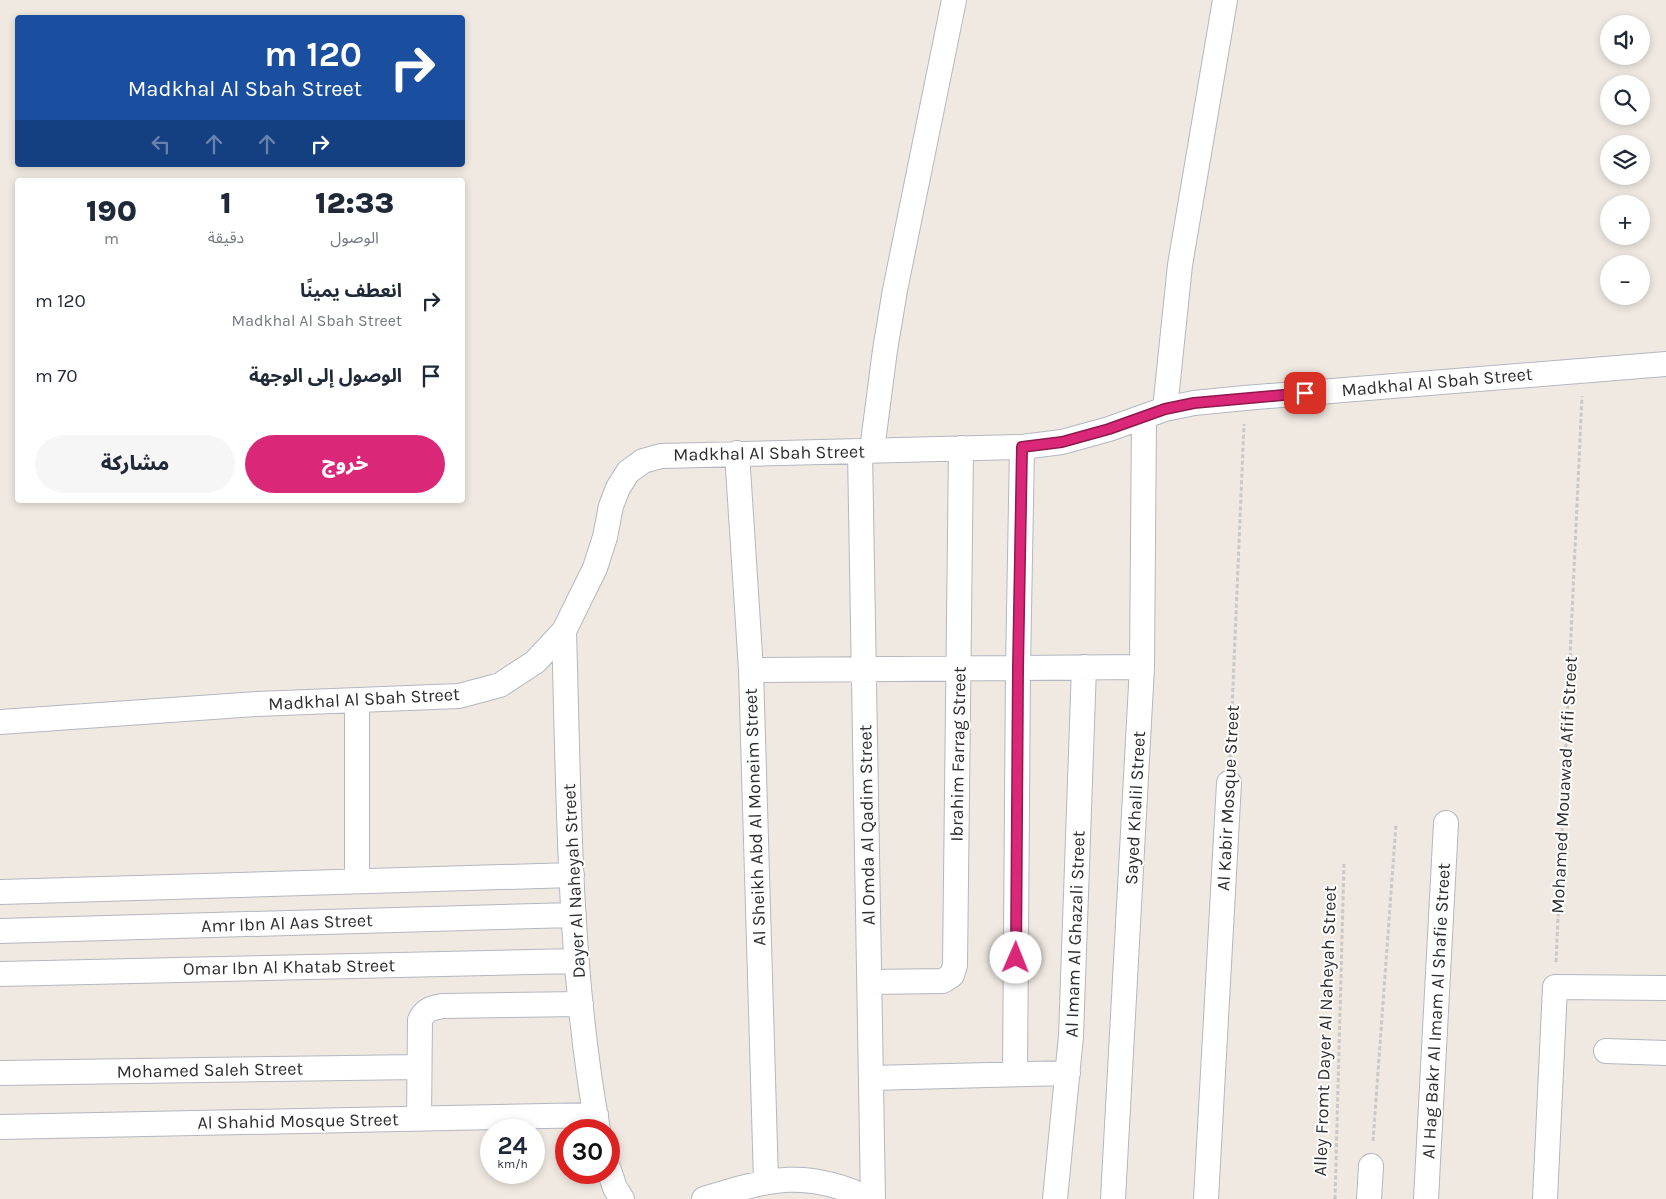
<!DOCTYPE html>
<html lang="ar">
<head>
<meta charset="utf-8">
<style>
	:root { --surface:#fff; --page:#f6f6f7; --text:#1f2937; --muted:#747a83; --accent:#db2777 }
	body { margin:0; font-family:Karla,"Noto Sans Arabic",sans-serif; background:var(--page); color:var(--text); direction:rtl; height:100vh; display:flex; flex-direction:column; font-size:19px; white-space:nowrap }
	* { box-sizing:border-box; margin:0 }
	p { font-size:16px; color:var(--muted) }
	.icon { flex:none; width:28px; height:28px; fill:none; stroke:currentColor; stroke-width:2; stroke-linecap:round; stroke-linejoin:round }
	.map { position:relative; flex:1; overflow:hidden; direction:ltr }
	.details { position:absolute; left:15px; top:178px; width:450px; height:325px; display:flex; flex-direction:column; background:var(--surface); border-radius:5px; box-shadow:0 2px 8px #0003; direction:rtl }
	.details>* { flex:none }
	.hud { position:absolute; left:15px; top:15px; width:450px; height:152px; border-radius:5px; box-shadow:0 2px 8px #0003; direction:rtl; background:#1a4fa0; color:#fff; overflow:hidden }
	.tools { position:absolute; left:1600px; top:15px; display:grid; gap:10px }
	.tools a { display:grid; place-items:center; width:50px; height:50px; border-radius:50%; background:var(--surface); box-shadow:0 2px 8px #0003; font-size:25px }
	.speed { position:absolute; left:480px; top:1119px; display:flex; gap:10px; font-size:25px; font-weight:700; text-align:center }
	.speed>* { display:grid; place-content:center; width:65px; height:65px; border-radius:50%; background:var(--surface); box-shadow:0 2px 8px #0003; line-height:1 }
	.speed small { font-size:12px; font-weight:400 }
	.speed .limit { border:8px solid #d22; background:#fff; color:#111 }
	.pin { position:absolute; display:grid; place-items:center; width:42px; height:42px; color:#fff; margin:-21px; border-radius:10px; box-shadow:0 2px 8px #0006 }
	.me { position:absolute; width:55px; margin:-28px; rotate:1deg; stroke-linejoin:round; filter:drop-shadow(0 0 4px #0008) }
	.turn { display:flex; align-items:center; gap:18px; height:105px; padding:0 20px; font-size:22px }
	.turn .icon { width:65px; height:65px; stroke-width:2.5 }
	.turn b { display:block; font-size:35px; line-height:42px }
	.lanes { display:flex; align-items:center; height:48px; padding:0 20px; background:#0003; justify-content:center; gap:25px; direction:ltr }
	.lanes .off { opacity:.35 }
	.eta { display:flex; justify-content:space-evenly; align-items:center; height:85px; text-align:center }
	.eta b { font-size:30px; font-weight:800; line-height:35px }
	.button { display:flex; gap:10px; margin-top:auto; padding:10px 20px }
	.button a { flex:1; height:58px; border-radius:30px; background:var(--accent); color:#fff; font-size:20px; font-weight:800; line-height:58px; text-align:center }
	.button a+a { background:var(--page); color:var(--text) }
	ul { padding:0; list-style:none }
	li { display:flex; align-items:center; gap:15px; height:75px; padding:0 20px }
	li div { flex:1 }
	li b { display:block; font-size:19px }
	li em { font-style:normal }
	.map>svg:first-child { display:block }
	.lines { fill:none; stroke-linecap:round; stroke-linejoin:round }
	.minor-casing { stroke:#b4b7c1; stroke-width:26 }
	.path { stroke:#c9c9c9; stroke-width:3; stroke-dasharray:4 2.5; stroke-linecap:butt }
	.minor { stroke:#fff; stroke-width:24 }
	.route-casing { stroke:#8e194d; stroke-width:12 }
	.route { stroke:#db2777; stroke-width:9 }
	.labels { text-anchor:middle; stroke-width:4; stroke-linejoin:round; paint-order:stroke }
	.street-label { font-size:18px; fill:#2e2e2e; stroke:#fff }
</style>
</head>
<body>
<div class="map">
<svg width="1666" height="1199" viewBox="0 0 1666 1199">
	<rect width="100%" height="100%" fill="#efe9e1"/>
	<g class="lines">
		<!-- minor casing -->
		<g class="minor-casing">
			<path id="minor" d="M 1165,409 L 1180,265 L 1225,0
				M 872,450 L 885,350 L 895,290 L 954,0
				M 860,451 L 873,1199
				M 737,453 L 751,670 L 766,1181
				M 564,631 C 569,797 568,966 598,1130
				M 751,670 L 1142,667
				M 357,701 L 357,881
				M 0,722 L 257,704 L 459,696 L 500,685 L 535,662 L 564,631 L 595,568 L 605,537 L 611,506 L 618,488 L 628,472 L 643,461 L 661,456 L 1022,447 L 1062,442 L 1109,429 L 1165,409 L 1194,403 L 1245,398 L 1666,364
				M 0,892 L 572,875
				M 0,931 L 574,915
				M 0,974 L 577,961
				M 870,982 L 943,981 L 952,975 L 955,965 L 961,448
				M 1606,1051 L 1666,1053
				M 0,1073 L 419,1067
				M 1015,1074 L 1018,668 L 1022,447
				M 871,1078 L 1068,1073
				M 419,1119 L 420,1020 C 425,1009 432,1008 443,1006 L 581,1004
				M 0,1127 L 596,1115
				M 609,1170 L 615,1188 L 622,1199
				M 704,1199 C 770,1179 805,1168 870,1199
				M 1055,1199 L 1071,1036 L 1084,667
				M 1113,1199 L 1142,667 L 1144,417
				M 1206,1199 L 1229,783
				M 1369,1199 L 1371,1166
				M 1426,1199 L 1446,823
				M 1545,1199 L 1555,987 L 1666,988"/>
		</g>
		<!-- path -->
		<path class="path" d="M 1230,757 L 1244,424
			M 1556,962 L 1582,396
			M 1373,1141 L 1396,824
			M 1335,1199 L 1344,864"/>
		<!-- minor -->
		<use href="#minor" class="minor"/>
	</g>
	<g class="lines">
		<!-- route casing -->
		<g class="route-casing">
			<path id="route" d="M 1016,958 L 1018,668 L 1022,447 L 1062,442 L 1109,429 L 1165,409 L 1194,403 L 1305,393"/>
		</g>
		<!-- route -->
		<use href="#route" class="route"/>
	</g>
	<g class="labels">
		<!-- street labels -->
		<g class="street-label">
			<text transform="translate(1437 382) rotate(-5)" y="6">Madkhal Al Sbah Street</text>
			<text transform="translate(769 453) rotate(-1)" y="6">Madkhal Al Sbah Street</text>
			<text transform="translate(364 699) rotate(-3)" y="6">Madkhal Al Sbah Street</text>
			<text transform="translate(958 754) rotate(-89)" y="6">Ibrahim Farrag Street</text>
			<text transform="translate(1564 785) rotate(-87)" y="6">Mohamed Mouawad Afifi Street</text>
			<text transform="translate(1228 798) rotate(-87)" y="6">Al Kabir Mosque Street</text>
			<text transform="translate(1135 808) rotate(-87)" y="6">Sayed Khalil Street</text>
			<text transform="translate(755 817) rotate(-92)" y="6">Al Sheikh Abd Al Moneim Street</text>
			<text transform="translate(867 825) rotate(-91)" y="6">Al Omda Al Qadim Street</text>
			<text transform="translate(574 881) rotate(-93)" y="6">Dayer Al Naheyah Street</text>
			<text transform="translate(287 923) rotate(-2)" y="6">Amr Ibn Al Aas Street</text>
			<text transform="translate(1075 934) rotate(-88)" y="6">Al Imam Al Ghazali Street</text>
			<text transform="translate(289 967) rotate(-1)" y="6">Omar Ibn Al Khatab Street</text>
			<text transform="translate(1436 1011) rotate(-87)" y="6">Al Hag Bakr Al Imam Al Shafie Street</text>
			<text transform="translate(1325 1031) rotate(-88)" y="6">Alley Fromt Dayer Al Naheyah Street</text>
			<text transform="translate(210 1070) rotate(-1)" y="6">Mohamed Saleh Street</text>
			<text transform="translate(298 1121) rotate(-1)" y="6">Al Shahid Mosque Street</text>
		</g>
	</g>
</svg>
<div class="tools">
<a><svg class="icon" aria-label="sound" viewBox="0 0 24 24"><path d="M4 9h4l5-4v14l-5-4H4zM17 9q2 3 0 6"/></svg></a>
<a><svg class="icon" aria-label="search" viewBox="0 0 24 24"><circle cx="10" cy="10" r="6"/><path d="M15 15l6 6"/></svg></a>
<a><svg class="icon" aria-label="layers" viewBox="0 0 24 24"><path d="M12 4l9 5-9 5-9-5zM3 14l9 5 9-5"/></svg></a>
<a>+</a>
<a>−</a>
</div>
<div class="speed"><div>24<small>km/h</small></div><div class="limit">30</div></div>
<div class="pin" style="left:1305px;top:393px;background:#d93025"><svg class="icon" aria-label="arrive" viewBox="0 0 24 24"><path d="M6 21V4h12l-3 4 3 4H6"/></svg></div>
<svg class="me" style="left:1016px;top:958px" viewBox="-20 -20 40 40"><circle r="19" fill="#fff"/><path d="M0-13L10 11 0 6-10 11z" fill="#db2777"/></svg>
<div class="hud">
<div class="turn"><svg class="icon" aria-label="right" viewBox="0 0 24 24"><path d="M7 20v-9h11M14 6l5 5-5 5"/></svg><div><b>120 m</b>Madkhal Al Sbah Street</div></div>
<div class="lanes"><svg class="icon off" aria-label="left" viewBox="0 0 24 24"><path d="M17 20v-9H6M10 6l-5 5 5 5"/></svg><svg class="icon off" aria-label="ahead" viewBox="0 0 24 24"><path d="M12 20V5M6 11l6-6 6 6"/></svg><svg class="icon off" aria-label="ahead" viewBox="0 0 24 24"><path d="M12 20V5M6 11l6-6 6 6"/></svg><svg class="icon" aria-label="right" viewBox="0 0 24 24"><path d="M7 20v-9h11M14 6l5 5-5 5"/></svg></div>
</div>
<section class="details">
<div class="eta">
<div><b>12:33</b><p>الوصول</p></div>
<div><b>1</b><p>دقيقة</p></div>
<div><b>190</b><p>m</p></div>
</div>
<ul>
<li><svg class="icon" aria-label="right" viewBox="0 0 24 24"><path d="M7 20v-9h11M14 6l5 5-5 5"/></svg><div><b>انعطف يمينًا</b><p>Madkhal Al Sbah Street</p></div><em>120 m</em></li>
<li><svg class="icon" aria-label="arrive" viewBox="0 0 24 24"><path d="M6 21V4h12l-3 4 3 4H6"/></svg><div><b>الوصول إلى الوجهة</b></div><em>70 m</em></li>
</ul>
<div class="button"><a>خروج</a><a>مشاركة</a></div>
</section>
</div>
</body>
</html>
